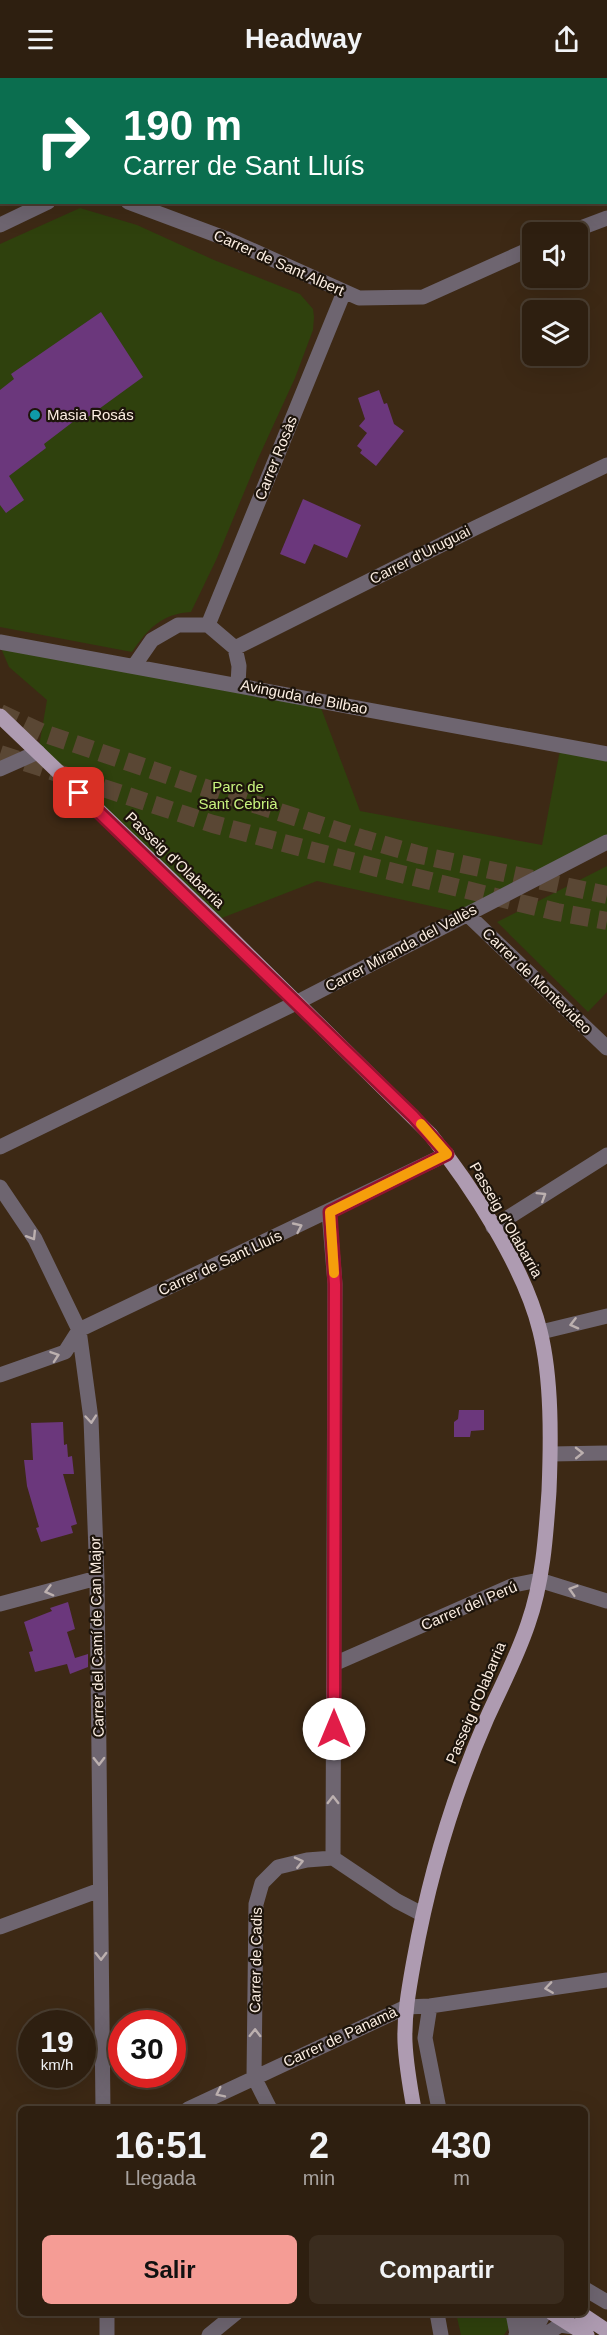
<!DOCTYPE html>
<html lang="es">
<head>
<meta charset="utf-8">
<style>
	:root { --surface:#2e1f10; --page:#3a2c1e; --text:#f1f3f6; --muted:#a7a29f; --line:#493d30; --accent:#f59c95 }
	body { margin:0; font-family:Arial,sans-serif; background:var(--page); color:var(--text); height:100vh; display:flex; flex-direction:column; font-size:22px; white-space:nowrap }
	* { box-sizing:border-box; margin:0 }
	p { font-size:20px; color:var(--muted) }
	.icon { flex:none; width:33px; height:33px; fill:none; stroke:currentColor; stroke-width:2; stroke-linecap:round; stroke-linejoin:round }
	.map { position:relative; flex:1; overflow:hidden }
	.panel { position:absolute; left:18px; top:2028px; width:570px; height:210px; display:flex; flex-direction:column; background:var(--surface); border-radius:9px; box-shadow:0 6px 24px #0002,0 0 0 2px var(--line) }
	.panel>* { flex:none }
	.top-card { position:absolute; left:0px; top:0px; width:608px; height:126px; box-shadow:0 6px 24px #0002,0 0 0 2px var(--line); background:#0b6e4f; color:#fff; overflow:hidden }
	.fabs { position:absolute; left:522px; top:144px; display:grid; gap:12px }
	.fabs a { display:grid; place-items:center; width:66px; height:66px; border-radius:9px; background:var(--surface); box-shadow:0 6px 24px #0002,0 0 0 2px var(--line); font-size:30px }
	.speed { position:absolute; left:18px; top:1932px; display:flex; gap:12px; font-size:30px; font-weight:700; text-align:center }
	.speed>* { display:grid; place-content:center; width:78px; height:78px; border-radius:50%; background:var(--surface); box-shadow:0 6px 24px #0002,0 0 0 2px var(--line); line-height:1 }
	.speed small { font-size:15px; font-weight:400 }
	.speed .limit { border:9px solid #d22; background:#fff; color:#111 }
	.pin { position:absolute; display:grid; place-items:center; width:51px; height:51px; color:#fff; margin:-26px; border-radius:12px; box-shadow:0 3px 9px #0006 }
	.me { position:absolute; width:66px; margin:-33px; rotate:0deg; stroke-linejoin:round; filter:drop-shadow(0 0 4px #0008) }
	.turn { display:flex; align-items:center; gap:21px; height:126px; padding:0 24px; font-size:27px }
	.turn .icon { width:78px; height:78px; stroke-width:2.5 }
	.turn b { display:block; font-size:42px; line-height:51px }
	.eta { display:flex; justify-content:space-evenly; align-items:center; height:102px; text-align:center }
	.eta b { font-size:36px; font-weight:800; line-height:42px }
	.cta { display:flex; gap:12px; margin-top:auto; padding:12px 24px }
	.cta a { flex:1; height:69px; border-radius:9px; background:var(--accent); color:#111; font-size:24px; font-weight:800; line-height:69px; text-align:center }
	.cta a+a { background:var(--page); color:var(--text) }
	header { display:flex; justify-content:space-between; align-items:center; height:78px; padding:0 24px; background:var(--surface); font-size:27px; font-weight:800 }
	.map>svg:first-child { display:block }
	.green { fill:#2f410d }
	.building { fill:#6b377c }
	.lines { fill:none; stroke-linecap:round; stroke-linejoin:round }
	.highway-tunnel { stroke:#5a4734; stroke-width:18; stroke-dasharray:18 9; stroke-linecap:butt }
	.minor { stroke:#6e6570; stroke-width:15 }
	.major { stroke:#ae9bb1; stroke-width:15 }
	.oneway { stroke:#bcb0af }
	.route-casing { stroke:#92132f; stroke-width:15 }
	.route { stroke:#e11d48; stroke-width:10 }
	.slow { stroke:#f59e0b; stroke-width:10 }
	.culture-dot { fill:#0f9aa8; stroke:#1d140b; stroke-width:2 }
	.labels { text-anchor:middle; stroke-width:4.5; stroke-linejoin:round; paint-order:stroke }
	.street-label { font-size:15px; fill:#fceee2; stroke:#1d140b }
	.poi-label { font-size:15px; fill:#fceee2; stroke:#1d140b; text-anchor:start }
	.park-label { font-size:15px; fill:#c8f47e; stroke:#1d140b }
</style>
</head>
<body>
<header><svg class="icon" aria-label="menu" viewBox="0 0 24 24"><path d="M4 6h16M4 12h16M4 18h16"/></svg>Headway<svg class="icon" aria-label="share" viewBox="0 0 24 24"><path d="M12 15V3M7 8l5-5 5 5M5 13v7h14v-7"/></svg></header>
<div class="map">
<svg width="607" height="2257" viewBox="0 0 607 2257">
	<rect width="100%" height="100%" fill="#3d2915"/>
	<!-- green -->
	<path class="green" d="M 80,130 L 137,147 L 214,182 L 300,216 L 313,231 L 314,239 L 313,252 L 295,300 L 257,383 L 217,480 L 191,534 C 161,536 148,551 132,574 L 0,549 L 0,166 Z
		M 0,568 L 318,622 L 360,733 L 542,767 L 561,667 L 607,676 L 607,762 L 467,836 L 317,803 L 214,843 L 38,674 L 47,622 L 9,589 Z
		M 607,788 L 607,914 L 588,934 L 497,844 Z
		M 456,2235 L 507,2235 L 510,2248 L 504,2257 L 461,2257 Z"/>
	<!-- building -->
	<path class="building" d="M 101,234 L 143,299 L 81,344 L 78,340 L 44,366 L 46,370 L 9,398 L 24,422 L 6,435 L 0,427 L 0,312 L 14,301 L 11,296 Z
		M 379,312 L 384,326 L 387,325 L 394,346 L 404,353 L 376,388 L 360,375 L 362,372 L 357,368 L 367,355 L 359,348 L 365,341 L 358,320 Z
		M 303,421 L 361,447 L 347,480 L 314,466 L 305,486 L 280,476 Z
		M 459,1332 L 484,1332 L 484,1352 L 471,1353 L 470,1359 L 454,1359 L 454,1344 L 458,1341 Z
		M 63,1344 L 64,1367 L 67,1366 L 68,1379 L 72,1378 L 74,1396 L 63,1396 L 77,1446 L 71,1448 L 73,1455 L 41,1464 L 36,1450 L 39,1449 L 27,1408 L 24,1382 L 33,1382 L 31,1345 Z
		M 68,1524 L 75,1551 L 67,1554 L 75,1580 L 88,1576 L 88,1589 L 70,1596 L 67,1586 L 35,1594 L 29,1574 L 33,1573 L 24,1544 L 52,1533 L 50,1530 Z"/>
	<g class="lines">
		<!-- highway-tunnel -->
		<path class="highway-tunnel" d="M 0,635 L 43,655 L 226,717 L 364,761 L 420,777 L 607,817
			M 0,676 L 213,746 L 377,790 L 557,834 L 607,843"/>
		<!-- minor -->
		<path class="minor" d="M 583,0 L 584,2
			M 266,2 L 268,0
			M 0,20 L 2,21
			M 606,71 L 607,74
			M 128,124 L 227,161 L 359,220 L 423,219 L 532,170
			M 0,147 L 48,124
			M 570,154 L 607,140
			M 208,547 L 344,214
			M 0,564 L 607,676
			M 235,570 L 475,450 L 607,387
			M 134,588 L 152,562 L 178,547 L 208,547 L 235,570 L 239,588 L 238,606
			M 0,691 L 38,674
			M 467,836 L 607,970
			M 0,1069 L 296,925 L 607,764
			M 0,1109 L 35,1161 L 79,1252 L 91,1341 L 97,1500 L 103,2031
			M 329,1134 L 335,1206 L 333,1780
			M 493,1149 L 607,1077
			M 541,1254 L 607,1238
			M 0,1297 L 65,1274 L 79,1252 L 447,1076
			M 551,1376 L 607,1375
			M 0,1526 L 97,1500
			M 334,1586 L 514,1507 L 539,1502 L 607,1523
			M 0,1849 L 100,1812
			M 430,1928 L 425,1960 L 439,2031
			M 188,2031 L 406,1929 L 430,1928 L 607,1902
			M 270,2031 L 254,1999 L 256,1826 L 262,1805 L 278,1789 L 307,1782 L 333,1780 L 397,1823 L 422,1836
			M 585,2211 L 607,2224
			M 107,2235 L 107,2257
			M 437,2235 L 441,2257
			M 513,2235 L 517,2256
			M 209,2257 L 236,2235
			M 516,2257 L 535,2235
			M 533,2257 L 544,2235
			M 545,2257 L 560,2247 L 574,2249"/>
		<!-- major -->
		<path class="major" d="M 0,638 L 214,843 L 430,1056 C 471,1107 525,1190 540,1253 C 552,1301 551,1364 549,1413 C 546,1457 543,1504 528,1546 C 517,1579 501,1609 487,1640 C 453,1718 429,1799 414,1882 C 409,1910 404,1937 405,1964 C 406,1987 410,2009 414,2031
			M 552,2235 L 587,2257
			M 580,2235 L 607,2253"/>
	</g>
	<!-- one-way arrows -->
	<defs><path id="oneway-chevron" d="M-2-3.5L2.5 0L-2 3.5" fill="none" stroke-width="1.6" stroke-linecap="round" stroke-linejoin="round" transform="scale(1.5)"/></defs>
	<g class="oneway">
		<use href="#oneway-chevron" transform="translate(542 1118) rotate(-32)"/>
		<use href="#oneway-chevron" transform="translate(298 1149) rotate(-25)"/>
		<use href="#oneway-chevron" transform="translate(32 1158) rotate(58)"/>
		<use href="#oneway-chevron" transform="translate(574 1246) rotate(166)"/>
		<use href="#oneway-chevron" transform="translate(55 1278) rotate(-19)"/>
		<use href="#oneway-chevron" transform="translate(91 1341) rotate(85)"/>
		<use href="#oneway-chevron" transform="translate(579 1375) rotate(-1)"/>
		<use href="#oneway-chevron" transform="translate(573 1512) rotate(-163)"/>
		<use href="#oneway-chevron" transform="translate(49 1513) rotate(165)"/>
		<use href="#oneway-chevron" transform="translate(99 1683) rotate(89)"/>
		<use href="#oneway-chevron" transform="translate(333 1722) rotate(-90)"/>
		<use href="#oneway-chevron" transform="translate(299 1784) rotate(-13)"/>
		<use href="#oneway-chevron" transform="translate(101 1878) rotate(89)"/>
		<use href="#oneway-chevron" transform="translate(549 1910) rotate(172)"/>
		<use href="#oneway-chevron" transform="translate(255 1955) rotate(-89)"/>
		<use href="#oneway-chevron" transform="translate(220 2015) rotate(154)"/>
	</g>
	<g class="lines">
		<!-- route casing -->
		<g class="route-casing">
			<path id="route" d="M 79,715 L 413,1038 L 447,1076 L 330,1134 L 335,1206 L 334,1651"/>
		</g>
		<!-- route -->
		<use href="#route" class="route"/>
		<!-- slow -->
		<path class="slow" d="M 334,1195 L 330,1134 L 447,1076 L 421,1046"/>
	</g>
	<!-- markers -->
	<circle class="culture-dot" cx="35" cy="337" r="6"/>
	<g class="labels">
		<!-- street labels -->
		<g class="street-label">
			<text transform="translate(279 185) rotate(24)" y="5">Carrer de Sant Albert</text>
			<text transform="translate(276 380) rotate(-68)" y="5">Carrer Rosàs</text>
			<text transform="translate(420 477) rotate(-27)" y="5">Carrer d'Uruguai</text>
			<text transform="translate(304 619) rotate(11)" y="5">Avinguda de Bilbao</text>
			<text transform="translate(175 782) rotate(44)" y="5">Passeig d'Olabarria</text>
			<text transform="translate(401 870) rotate(-28)" y="5">Carrer Miranda del Vallès</text>
			<text transform="translate(537 903) rotate(44)" y="5">Carrer de Montevideo</text>
			<text transform="translate(506 1142) rotate(60)" y="5">Passeig d'Olabarria</text>
			<text transform="translate(220 1185) rotate(-25)" y="5">Carrer de Sant Lluís</text>
			<text transform="translate(469 1528) rotate(-23)" y="5">Carrer del Perú</text>
			<text transform="translate(97 1559) rotate(-91)" y="5">Carrer del Camí de Can Major</text>
			<text transform="translate(476 1625) rotate(-67)" y="5">Passeig d'Olabarria</text>
			<text transform="translate(256 1882) rotate(-89)" y="5">Carrer de Cadis</text>
			<text transform="translate(340 1959) rotate(-25)" y="5">Carrer de Panamà</text>
		</g>
		<!-- poi labels -->
		<g class="poi-label">
			<text x="47" y="342">Masia Rosás</text>
		</g>
		<!-- park labels -->
		<g class="park-label">
			<text x="238" y="714">Parc de<tspan x="238" dy="17">Sant Cebrià</tspan></text>
		</g>
	</g>
</svg>
<div class="fabs">
<a><svg class="icon" aria-label="sound" viewBox="0 0 24 24"><path d="M4 9h4l5-4v14l-5-4H4zM17 9q2 3 0 6"/></svg></a>
<a><svg class="icon" aria-label="layers" viewBox="0 0 24 24"><path d="M12 4l9 5-9 5-9-5zM3 14l9 5 9-5"/></svg></a>
</div>
<div class="speed"><div>19<small>km/h</small></div><div class="limit">30</div></div>
<div class="pin" style="left:79px;top:715px;background:#d93025"><svg class="icon" aria-label="arrive" viewBox="0 0 24 24"><path d="M6 21V4h12l-3 4 3 4H6"/></svg></div>
<svg class="me" style="left:334px;top:1651px" viewBox="-20 -20 40 40"><circle r="19" fill="#fff"/><path d="M0-13L10 11 0 6-10 11z" fill="#e11d48"/></svg>
<div class="top-card">
<div class="turn"><svg class="icon" aria-label="right" viewBox="0 0 24 24"><path d="M7 20v-9h11M14 6l5 5-5 5"/></svg><div><b>190 m</b>Carrer de Sant Lluís</div></div>
</div>
<section class="panel">
<div class="eta">
<div><b>16:51</b><p>Llegada</p></div>
<div><b>2</b><p>min</p></div>
<div><b>430</b><p>m</p></div>
</div>
<div class="cta"><a>Salir</a><a>Compartir</a></div>
</section>
</div>
</body>
</html>
